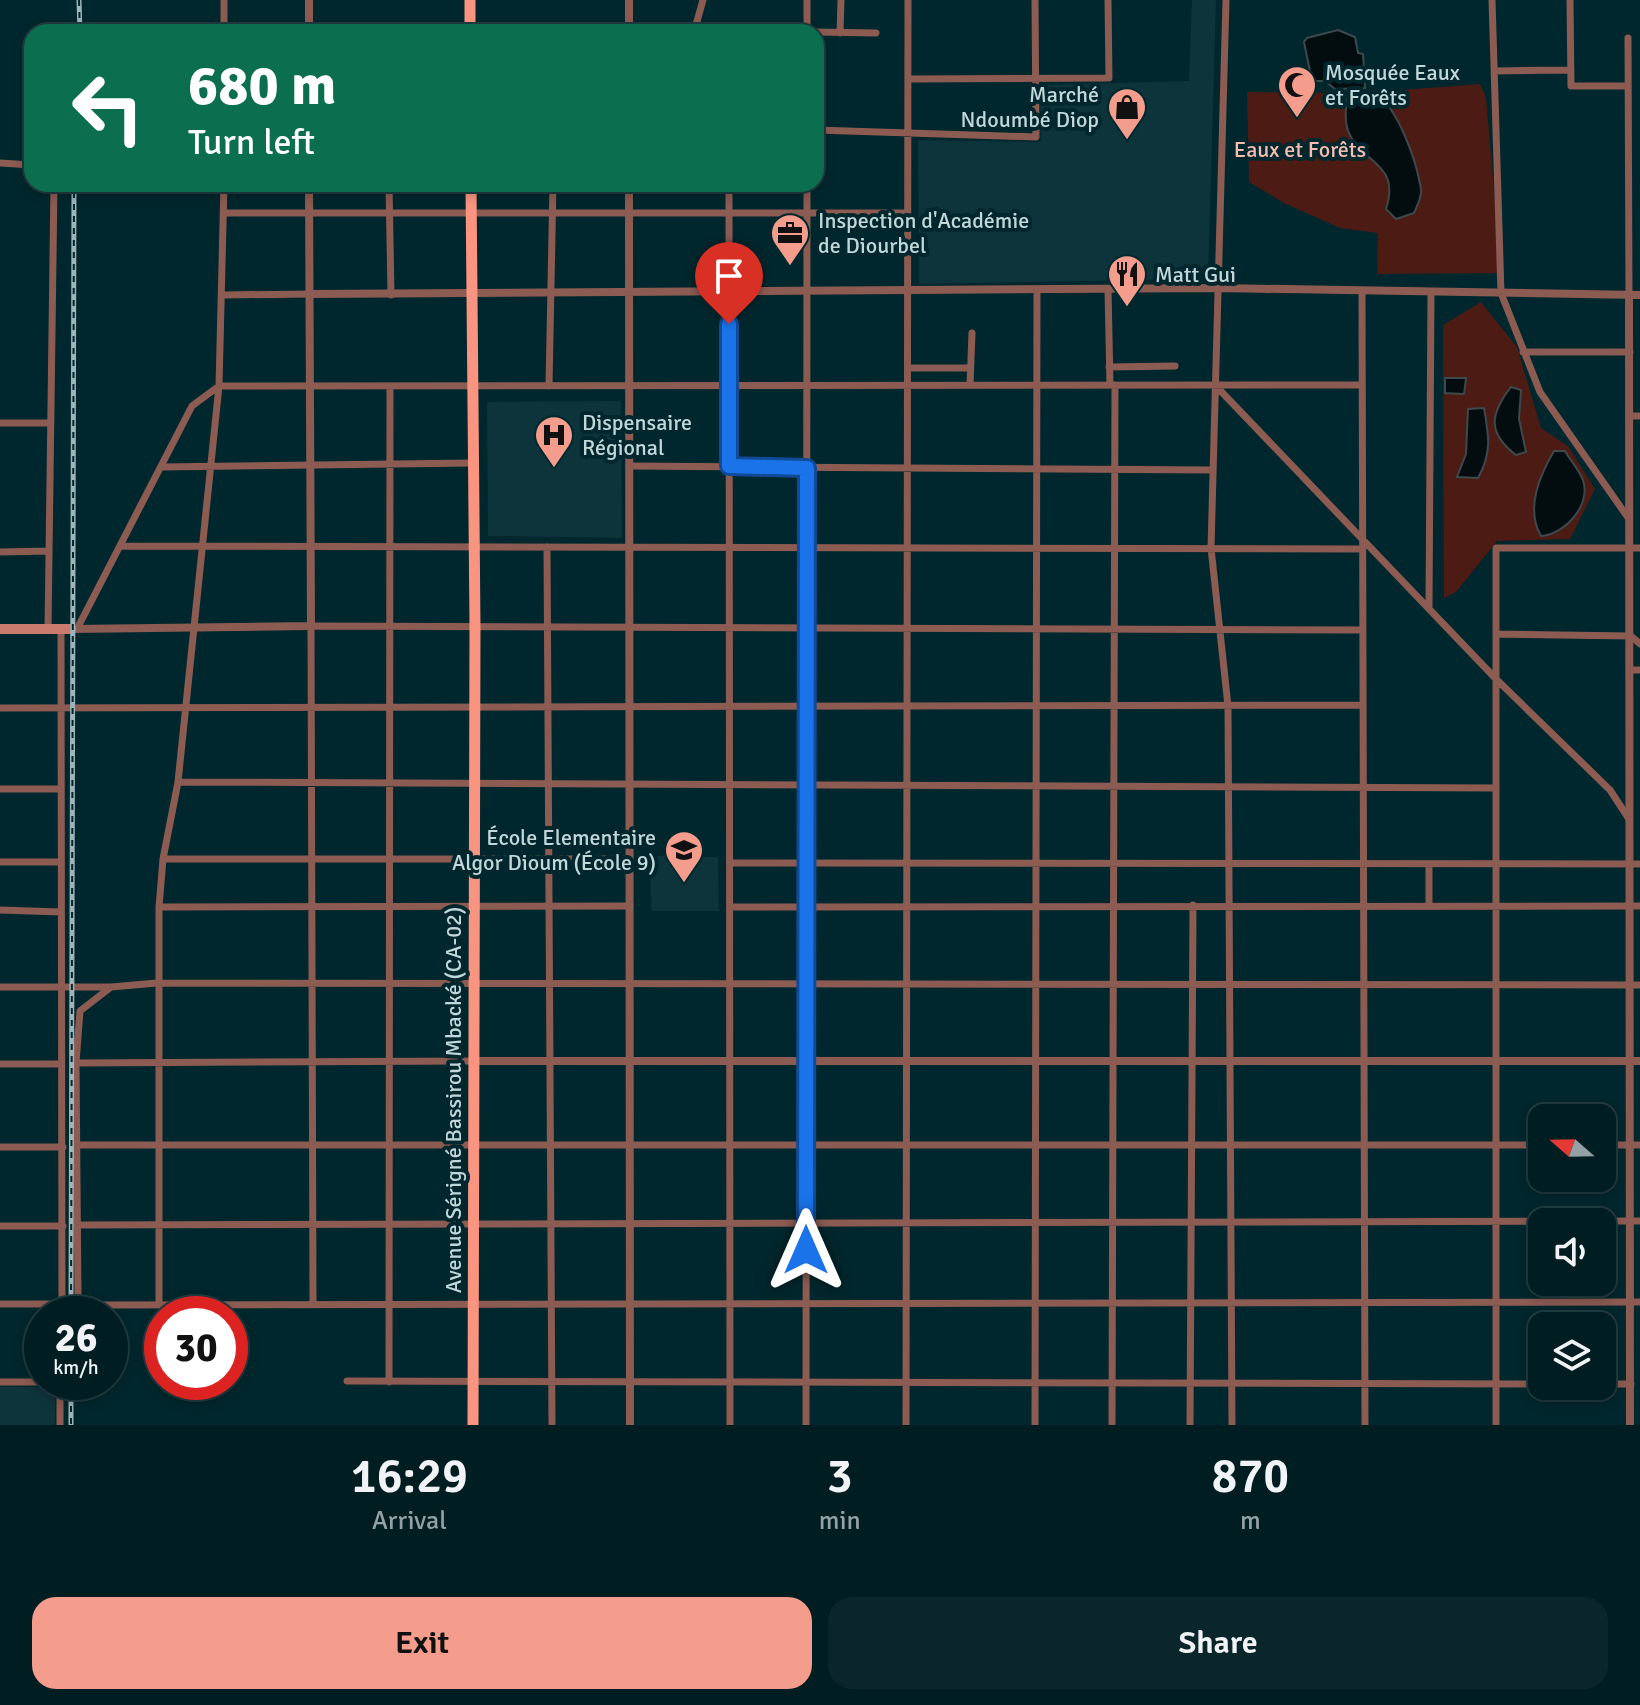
<!DOCTYPE html>
<html lang="en">
<head>
<meta charset="utf-8">
<style>
	:root { --surface:#001d22; --page:#0a262a; --text:#f1f3f6; --muted:#95a2a5; --line:#223b40; --accent:#f49d8c }
	body { margin:0; font-family:Signika,sans-serif; background:var(--page); color:var(--text); height:100vh; display:flex; flex-direction:column; font-size:30px; white-space:nowrap }
	* { box-sizing:border-box; margin:0 }
	p { font-size:26px; color:var(--muted) }
	.icon { flex:none; width:44px; height:44px; fill:none; stroke:currentColor; stroke-width:2; stroke-linecap:round; stroke-linejoin:round }
	.map { position:relative; height:1425px; overflow:hidden }
	.details { display:flex; flex-direction:column; background:var(--surface); flex:1 }
	.details>* { flex:none }
	.top-card { position:absolute; left:24px; top:24px; width:800px; height:168px; border-radius:24px; box-shadow:0 4px 12px #0003,0 0 0 2px var(--line); background:#0b6e4f; color:#fff; overflow:hidden }
	.needle { width:52px; rotate:290deg }
	.tools { position:absolute; left:1528px; top:1104px; display:grid; gap:16px }
	.tools a { display:grid; place-items:center; width:88px; height:88px; border-radius:16px; background:var(--surface); box-shadow:0 4px 12px #0003,0 0 0 2px var(--line); font-size:40px }
	.speed { position:absolute; left:24px; top:1296px; display:flex; gap:16px; font-size:40px; font-weight:700; text-align:center }
	.speed>* { display:grid; place-content:center; width:104px; height:104px; border-radius:50%; background:var(--surface); box-shadow:0 4px 12px #0003,0 0 0 2px var(--line); line-height:1 }
	.speed small { font-size:20px; font-weight:400 }
	.speed .limit { border:12px solid #d22; background:#fff; color:#111 }
	.pin { position:absolute; display:grid; place-items:center; width:68px; height:68px; color:#fff; margin:-82px -34px; border-radius:50% 50% 50% 0; rotate:-45deg; box-shadow:0 0 8px #0007 }
	.pin .icon { rotate:45deg }
	.me { position:absolute; width:88px; margin:-44px; rotate:0deg; stroke-linejoin:round; filter:drop-shadow(0 0 6px #0008) }
	.turn { display:flex; align-items:center; gap:28px; height:168px; padding:0 32px; font-size:36px }
	.turn .icon { width:104px; height:104px; stroke-width:2.5 }
	.turn b { display:block; font-size:56px; line-height:68px }
	.eta { display:flex; justify-content:space-evenly; align-items:center; height:136px; text-align:center }
	.eta b { font-size:48px; font-weight:600; line-height:56px }
	.primary-button { display:flex; gap:16px; margin-top:auto; padding:16px 32px }
	.primary-button a { flex:1; height:92px; border-radius:24px; background:var(--accent); color:#111; font-size:32px; font-weight:600; line-height:92px; text-align:center }
	.primary-button a+a { background:var(--page); color:var(--text) }
	.map>svg:first-child { display:block }
	.built { fill:#0e343b }
	.green { fill:#4c1c14 }
	.water { fill:#030c0e; stroke:#3d494c; stroke-width:2 }
	.lines { fill:none; stroke-linecap:round; stroke-linejoin:round }
	.minor { stroke:#8c5b52; stroke-width:7 }
	.tertiary { stroke:#8c5b52; stroke-width:8 }
	.secondary { stroke:#ca7b6d; stroke-width:10 }
	.primary { stroke:#f99481; stroke-width:11 }
	.rail-casing { stroke:#9db4b9; stroke-width:5 }
	.rail { stroke:#00272d; stroke-width:2; stroke-dasharray:6; stroke-linecap:butt }
	.route-casing { stroke:#114b97; stroke-width:20 }
	.route { stroke:#1a73e8; stroke-width:14 }
	.labels { text-anchor:middle; stroke-width:8; stroke-linejoin:round; paint-order:stroke }
	.poi-label { font-size:22px; fill:#c3d7db; stroke:#00272d; text-anchor:start }
	.park-label { font-size:22px; fill:#f8bcb0; stroke:#00272d }
	.street-label { font-size:22px; fill:#c3d7db; stroke:#00272d }
</style>
</head>
<body>
<div class="map">
<svg width="1640" height="1425" viewBox="0 0 1640 1425">
	<rect width="100%" height="100%" fill="#00272d"/>
	<!-- built -->
	<path class="built" d="M 1192,0 L 1216,0 L 1208,279 L 919,284 L 918,140 L 1041,142 L 1040,85 L 1189,81 Z
		M 621,401 L 622,538 L 488,536 L 487,402 Z
		M 650,856 L 718,857 L 719,911 L 651,911 Z
		M 0,1387 L 55,1387 L 55,1425 L 0,1425 Z"/>
	<!-- green -->
	<path class="green" d="M 1480,84 L 1486,97 L 1501,273 L 1377,274 L 1378,233 L 1340,228 L 1284,203 L 1249,182 L 1247,92 L 1348,93 C 1340,146 1363,135 1384,169 C 1392,182 1393,205 1396,219 L 1386,101 L 1376,92 Z
		M 1481,302 L 1517,347 L 1541,428 L 1568,446 L 1595,489 L 1570,539 L 1497,541 L 1456,592 L 1444,598 L 1443,325 Z"/>
	<!-- water -->
	<path class="water" d="M 1338,30 L 1355,37 L 1358,53 L 1363,54 L 1365,88 L 1335,89 L 1325,81 L 1312,81 L 1304,42 L 1307,38 Z
		M 1376,92 C 1399,112 1416,159 1421,189 C 1422,197 1417,206 1414,213 L 1396,219 L 1386,209 C 1400,166 1368,165 1351,137 C 1343,125 1346,106 1348,93 Z
		M 1445,378 L 1466,378 L 1464,394 L 1445,393 Z
		M 1511,387 L 1521,390 L 1519,419 L 1526,452 L 1516,455 C 1487,433 1490,414 1511,387 Z
		M 1484,408 C 1489,436 1492,453 1478,478 L 1457,477 L 1466,454 L 1468,409 Z
		M 1554,451 L 1565,451 C 1570,460 1579,470 1583,480 C 1591,506 1565,534 1541,536 C 1525,508 1540,475 1554,451 Z"/>
	<g class="lines">
		<!-- minor -->
		<path class="minor" d="M 224,0 L 224,32
			M 1226,0 L 1211,548 L 1228,706 L 1232,1425
			M 1492,0 L 1501,293 L 1540,392 L 1629,519
			M 1570,0 L 1571,86 L 1628,86
			M 694,32 L 703,0
			M 807,32 L 807,0
			M 816,32 L 876,33
			M 840,33 L 841,0
			M 1628,38 L 1629,295
			M 1495,71 L 1571,70
			M 908,79 L 1109,78 L 1108,0
			M 816,130 L 1036,137 L 1035,0
			M 0,163 L 32,165
			M 389,184 L 391,295
			M 729,184 L 730,1425
			M 224,213 L 908,213
			M 1108,289 L 1110,385
			M 1362,291 L 1365,1425
			M 223,295 L 310,294
			M 1523,352 L 1630,352
			M 1109,367 L 1175,366
			M 908,368 L 970,368
			M 970,385 L 972,333
			M 1215,385 L 1496,679 L 1610,790 L 1629,819
			M 549,386 L 553,184
			M 1630,416 L 1640,416
			M 0,423 L 50,423
			M 629,466 L 1213,470
			M 161,467 L 474,463
			M 120,546 L 1362,549
			M 547,547 L 552,1425
			M 0,552 L 48,551
			M 1429,607 L 1431,292
			M 48,629 L 54,184
			M 61,629 L 62,1314
			M 77,629 L 192,406 L 219,386 L 1362,385
			M 1496,634 L 1631,636 L 1640,644
			M 1632,670 L 1640,670
			M 0,708 L 1363,705
			M 178,782 L 1496,788
			M 0,789 L 60,789
			M 163,859 L 630,859
			M 0,862 L 60,862
			M 730,863 L 1640,864
			M 1429,905 L 1429,864
			M 159,907 L 630,906
			M 730,907 L 1640,906
			M 0,910 L 61,912
			M 1640,985 L 157,983 L 111,987 L 80,1011 L 76,1063 L 78,1298 L 91,1305 L 1640,1302
			M 0,987 L 110,987
			M 76,1063 L 473,1061
			M 0,1064 L 61,1064
			M 78,1145 L 1542,1145
			M 1602,1145 L 1640,1145
			M 0,1147 L 63,1147
			M 77,1225 L 1640,1221
			M 0,1226 L 63,1226
			M 0,1304 L 62,1304
			M 313,1304 L 311,626 L 1363,630
			M 159,1305 L 159,907 L 163,859 L 178,782 L 219,386 L 224,184
			M 347,1381 L 1542,1384
			M 0,1382 L 42,1382
			M 389,1382 L 390,386
			M 1602,1384 L 1631,1384
			M 60,1425 L 60,1382
			M 806,1425 L 807,184
			M 906,1425 L 908,0
			M 1035,1425 L 1037,290
			M 1112,1425 L 1115,385
			M 1190,1425 L 1193,905
			M 1496,1425 L 1496,548 L 1640,548"/>
		<!-- tertiary -->
		<path class="tertiary" d="M 309,0 L 309,32
			M 629,0 L 629,32
			M 629,184 L 630,1425
			M 310,294 L 1218,288 L 1640,295
			M 1629,295 L 1630,1425
			M 71,629 L 311,626 L 309,184
			M 473,1061 L 1640,1061"/>
		<!-- secondary -->
		<path class="secondary" d="M 0,629 L 71,629"/>
		<!-- primary -->
		<path class="primary" d="M 470,0 L 470,32
			M 471,184 L 475,627 L 473,1425"/>
		<!-- rail casing -->
		<g class="rail-casing">
			<path id="rail" d="M 79,0 L 80,32
				M 71,1314 L 74,184
				M 71,1382 L 71,1425"/>
		</g>
		<!-- rail -->
		<use href="#rail" class="rail"/>
	</g>
	<g class="lines">
		<!-- route casing -->
		<g class="route-casing">
			<path id="route" d="M 729,324 L 729,466 L 807,468 L 806,1250"/>
		</g>
		<!-- route -->
		<use href="#route" class="route"/>
	</g>
	<!-- icons -->
	<defs>
		<g id="mosque-pin" transform="scale(2)"><path d="M0 17L-7.5 6A9.5 9.5 0 1 1 7.5 6Z" fill="#f49d8c" stroke="#00272d"/><path d="M3.5-4.9A6 6 0 1 0 3.5 4.9A5 5 0 1 1 3.5-4.9Z" fill="#111"/></g>
		<g id="shop-pin" transform="scale(2)"><path d="M0 17L-7.5 6A9.5 9.5 0 1 1 7.5 6Z" fill="#f49d8c" stroke="#00272d"/><path d="M-5-2.5h2.3a2.7 3.5 0 0 1 5.4 0H5L5.5 6h-11ZM-1.5-2.5h3a1.5 2.3 0 0 0-3 0Z" fill="#111"/></g>
		<g id="office-pin" transform="scale(2)"><path d="M0 17L-7.5 6A9.5 9.5 0 1 1 7.5 6Z" fill="#f49d8c" stroke="#00272d"/><path d="M-6-3h4V-5.5h4V-3h4V5H-6ZM-1-4.5V-3h2v-1.5ZM-6 0V1H6V0Z" fill="#111"/></g>
		<g id="restaurant-pin" transform="scale(2)"><path d="M0 17L-7.5 6A9.5 9.5 0 1 1 7.5 6Z" fill="#f49d8c" stroke="#00272d"/><path d="M-5-6h1v4h1v-4h1v4h1v-4h1v5L-1.5 .5V6h-2V.5L-5-1ZM5-6V6H3V1.5H1.5Q1.5-4 5-6Z" fill="#111"/></g>
		<g id="hospital-pin" transform="scale(2)"><path d="M0 17L-7.5 6A9.5 9.5 0 1 1 7.5 6Z" fill="#f49d8c" stroke="#00272d"/><path d="M-5-5h3v3.5h4V-5h3V5h-3V1.5h-4V5h-3Z" fill="#111"/></g>
		<g id="school-pin" transform="scale(2)"><path d="M0 17L-7.5 6A9.5 9.5 0 1 1 7.5 6Z" fill="#f49d8c" stroke="#00272d"/><path d="M0-5L7-2L0 1L-7-2ZM-4 1L0 2.5L4 1V4Q0 6-4 4Z" fill="#111"/></g>
	</defs>
	<g fill-rule="evenodd">
		<use href="#mosque-pin" x="1297" y="85"/>
		<use href="#shop-pin" x="1127" y="107"/>
		<use href="#office-pin" x="790" y="233"/>
		<use href="#restaurant-pin" x="1127" y="274"/>
		<use href="#hospital-pin" x="554" y="435"/>
		<use href="#school-pin" x="684" y="850"/>
	</g>
	<g class="labels">
		<!-- poi labels -->
		<g class="poi-label">
			<text x="1325" y="80">Mosquée Eaux<tspan x="1325" dy="25">et Forêts</tspan></text>
			<text x="1099" y="102" text-anchor="end">Marché<tspan x="1099" dy="25">Ndoumbé Diop</tspan></text>
			<text x="818" y="228">Inspection d'Académie<tspan x="818" dy="25">de Diourbel</tspan></text>
			<text x="1155" y="282">Matt Gui</text>
			<text x="582" y="430">Dispensaire<tspan x="582" dy="25">Régional</tspan></text>
			<text x="656" y="845" text-anchor="end">École Elementaire<tspan x="656" dy="25">Algor Dioum (École 9)</tspan></text>
		</g>
		<!-- park labels -->
		<g class="park-label">
			<text x="1300" y="157">Eaux et Forêts</text>
		</g>
		<!-- street labels -->
		<g class="street-label">
			<text transform="translate(453 1100) rotate(-90)" y="8">Avenue Sérigné Bassirou Mbacké (CA-02)</text>
		</g>
	</g>
</svg>
<div class="tools">
<a><svg class="needle" viewBox="-14 -14 28 28"><path d="M0-13l5 13h-10z" fill="#e53935"/><path d="M0 13l5-13h-10z" fill="#95a2a5"/></svg></a>
<a><svg class="icon" aria-label="sound" viewBox="0 0 24 24"><path d="M4 9h4l5-4v14l-5-4H4zM17 9q2 3 0 6"/></svg></a>
<a><svg class="icon" aria-label="layers" viewBox="0 0 24 24"><path d="M12 4l9 5-9 5-9-5zM3 14l9 5 9-5"/></svg></a>
</div>
<div class="speed"><div>26<small>km/h</small></div><div class="limit">30</div></div>
<div class="pin" style="left:729px;top:324px;background:#d93025"><svg class="icon" aria-label="arrive" viewBox="0 0 24 24"><path d="M6 21V4h12l-3 4 3 4H6"/></svg></div>
<svg class="me" style="left:806px;top:1250px" viewBox="-20 -20 40 40"><path d="M0-17L14 15 0 8-14 15z" fill="#1a73e8" stroke="#fff" stroke-width="4"/></svg>
<div class="top-card">
<div class="turn"><svg class="icon" aria-label="left" viewBox="0 0 24 24"><path d="M17 20v-9H6M10 6l-5 5 5 5"/></svg><div><b>680 m</b>Turn left</div></div>
</div>
</div>
<section class="details">
<div class="eta">
<div><b>16:29</b><p>Arrival</p></div>
<div><b>3</b><p>min</p></div>
<div><b>870</b><p>m</p></div>
</div>
<div class="primary-button"><a>Exit</a><a>Share</a></div>
</section>
</body>
</html>
